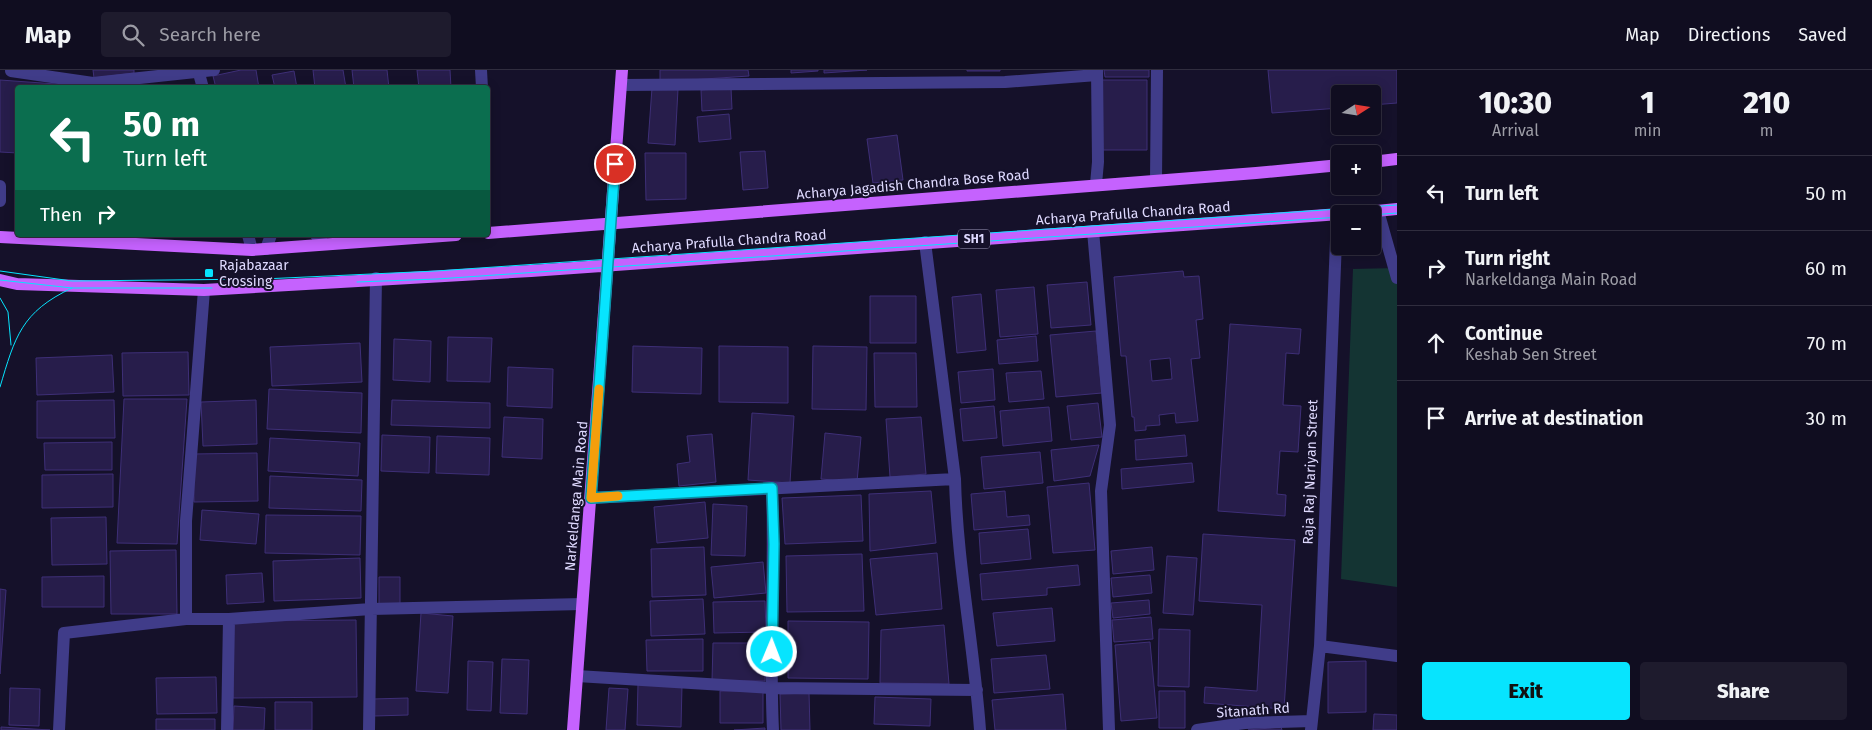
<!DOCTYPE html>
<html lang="en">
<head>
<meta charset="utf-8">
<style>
	:root { --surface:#100d20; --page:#1e1b2d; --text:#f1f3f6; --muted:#9c9ca5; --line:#302d3e; --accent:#07e4fe }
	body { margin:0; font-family:"Fira Sans",sans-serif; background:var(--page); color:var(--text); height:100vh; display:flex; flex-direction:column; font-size:19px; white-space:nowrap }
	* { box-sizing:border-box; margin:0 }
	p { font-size:16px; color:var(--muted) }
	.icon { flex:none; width:28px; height:28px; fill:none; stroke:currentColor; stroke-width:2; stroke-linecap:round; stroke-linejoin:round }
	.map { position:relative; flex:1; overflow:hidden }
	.details { display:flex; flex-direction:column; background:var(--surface); width:475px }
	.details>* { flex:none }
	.hud { position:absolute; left:15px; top:15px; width:475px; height:152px; border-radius:5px; box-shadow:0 2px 12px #0003,0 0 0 1px var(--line); background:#0b6e4f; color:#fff; overflow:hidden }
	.needle { width:32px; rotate:78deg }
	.tools { position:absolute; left:1331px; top:15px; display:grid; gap:10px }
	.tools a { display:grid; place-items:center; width:50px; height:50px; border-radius:5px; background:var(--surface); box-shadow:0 2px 12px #0003,0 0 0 1px var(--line); font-size:25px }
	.pin { position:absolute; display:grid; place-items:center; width:42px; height:42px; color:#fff; margin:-21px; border:2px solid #fff; border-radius:50%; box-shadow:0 1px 5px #0007 }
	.me { position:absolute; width:55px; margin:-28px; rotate:1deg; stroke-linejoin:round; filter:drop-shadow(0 0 4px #0008) }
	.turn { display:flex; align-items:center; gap:18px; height:105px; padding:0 25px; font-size:22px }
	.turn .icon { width:65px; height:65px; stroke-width:2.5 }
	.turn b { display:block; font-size:35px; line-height:42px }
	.then { display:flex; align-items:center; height:48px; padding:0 25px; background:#0003; gap:10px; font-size:19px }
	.eta { display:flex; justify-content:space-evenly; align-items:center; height:85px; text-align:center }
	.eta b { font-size:30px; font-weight:800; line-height:35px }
	.primary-button { display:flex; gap:10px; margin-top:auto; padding:10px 25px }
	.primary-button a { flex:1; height:58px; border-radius:5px; background:var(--accent); color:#111; font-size:20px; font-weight:800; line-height:58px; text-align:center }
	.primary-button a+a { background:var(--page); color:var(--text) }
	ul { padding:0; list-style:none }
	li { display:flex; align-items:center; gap:15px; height:75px; padding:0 25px; border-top:1px solid var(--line) }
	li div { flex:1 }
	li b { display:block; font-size:19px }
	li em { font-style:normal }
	header { display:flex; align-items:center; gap:30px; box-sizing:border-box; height:70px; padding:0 25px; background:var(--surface); border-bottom:1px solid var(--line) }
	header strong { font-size:24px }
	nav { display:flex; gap:28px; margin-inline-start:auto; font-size:18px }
	.search { width:350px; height:45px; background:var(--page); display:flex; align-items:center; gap:12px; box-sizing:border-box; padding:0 18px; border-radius:5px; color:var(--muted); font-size:19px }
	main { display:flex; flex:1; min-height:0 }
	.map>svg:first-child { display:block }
	.green { fill:#143433 }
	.building { fill:#271d4b; stroke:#3e2f77; fill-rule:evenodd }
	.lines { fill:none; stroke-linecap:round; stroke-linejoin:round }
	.minor { stroke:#403c89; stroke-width:12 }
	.major { stroke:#c562fe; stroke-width:12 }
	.tram { stroke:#07e4fe; stroke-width:1 }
	.route-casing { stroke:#0594a5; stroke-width:12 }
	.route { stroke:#07e4fe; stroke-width:9 }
	.slow { stroke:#f59e0b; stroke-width:9 }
	.poi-dot { fill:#07e4fe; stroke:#15112a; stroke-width:2 }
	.labels { text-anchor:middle; stroke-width:4; stroke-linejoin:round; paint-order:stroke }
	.shield { fill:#15112a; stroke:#a29ebf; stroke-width:1 }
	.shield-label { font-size:12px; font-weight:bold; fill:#dfdaff }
	.street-label { font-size:14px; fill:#dfdaff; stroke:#15112a }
	.poi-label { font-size:14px; fill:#dfdaff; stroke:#15112a; text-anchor:start }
</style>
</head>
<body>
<header>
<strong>Map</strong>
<div class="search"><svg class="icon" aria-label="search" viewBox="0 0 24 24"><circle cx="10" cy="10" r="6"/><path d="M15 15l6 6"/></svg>Search here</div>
<nav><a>Map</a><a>Directions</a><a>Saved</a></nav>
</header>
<main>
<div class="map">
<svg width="1397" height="660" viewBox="0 0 1397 660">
	<rect width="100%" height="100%" fill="#15112a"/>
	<!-- green -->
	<path class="green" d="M 1397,198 L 1397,517 L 1341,509 L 1353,199 Z"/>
	<!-- building -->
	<path class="building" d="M 93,0 L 134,0 L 134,3 L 94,8 Z
		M 241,0 L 256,0 L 259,18 L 216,18 L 213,6 Z
		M 313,0 L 343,0 L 346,18 L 315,18 Z
		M 352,0 L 387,0 L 389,18 L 354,18 Z
		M 417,0 L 450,0 L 451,18 L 419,18 Z
		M 660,0 L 748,0 L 749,6 L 660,12 Z
		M 791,0 L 818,0 L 818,1 L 791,3 Z
		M 824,0 L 867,0 L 824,3 Z
		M 967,0 L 1000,0 L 1000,1 L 967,1 Z
		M 1104,0 L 1149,0 L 1149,7 L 1105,7 Z
		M 1268,0 L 1397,0 L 1397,33 L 1372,35 L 1372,24 L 1340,24 L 1340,38 L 1272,43 Z
		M 294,1 L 297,18 L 275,18 L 272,5 Z
		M 0,10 L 98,17 L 98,18 L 18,18 L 18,83 L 0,82 Z
		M 1099,10 L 1147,10 L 1147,80 L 1099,80 Z
		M 652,18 L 678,19 L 675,75 L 648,73 Z
		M 731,18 L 732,39 L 702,41 L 701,20 Z
		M 729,44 L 731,69 L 699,72 L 697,47 Z
		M 897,65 L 903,110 L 873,113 L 867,69 Z
		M 765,81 L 768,118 L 743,120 L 740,82 Z
		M 645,83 L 686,83 L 686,129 L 646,130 Z
		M 1183,201 L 1184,207 L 1199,206 L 1203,249 L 1196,250 L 1200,288 L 1191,289 L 1198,351 L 1176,353 L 1175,343 L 1159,345 L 1160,355 L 1146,356 L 1146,360 L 1135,361 L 1134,347 L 1132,347 L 1126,286 L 1121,286 L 1114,207 ZM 1170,288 L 1172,309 L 1152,311 L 1150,290 Z
		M 1087,212 L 1091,255 L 1051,258 L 1047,215 Z
		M 1034,217 L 1038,264 L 1000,267 L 996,220 Z
		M 981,224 L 986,280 L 957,283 L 952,227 Z
		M 870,226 L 916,226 L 916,273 L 870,273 Z
		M 1230,254 L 1301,259 L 1299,284 L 1286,283 L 1283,335 L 1301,336 L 1298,382 L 1280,381 L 1277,424 L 1286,425 L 1285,446 L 1218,441 Z
		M 1096,261 L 1102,323 L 1056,327 L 1050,265 Z
		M 1036,266 L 1038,291 L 999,294 L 997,270 Z
		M 448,267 L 492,268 L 490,312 L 447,311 Z
		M 394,269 L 431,271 L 430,312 L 393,310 Z
		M 360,273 L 362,312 L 272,316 L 270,277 Z
		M 633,276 L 702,278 L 701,324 L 632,322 Z
		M 719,276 L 788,277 L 788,333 L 719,332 Z
		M 813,276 L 867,277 L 866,340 L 812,339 Z
		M 188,282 L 189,325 L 123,326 L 122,283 Z
		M 874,283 L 916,283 L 917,337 L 875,337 Z
		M 112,285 L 114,322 L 37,325 L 36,288 Z
		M 508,297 L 553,299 L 552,338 L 507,336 Z
		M 993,299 L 995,330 L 961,333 L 958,302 Z
		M 1041,301 L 1044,329 L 1009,332 L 1006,303 Z
		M 269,319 L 362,323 L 361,363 L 267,359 Z
		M 124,329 L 187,329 L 177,474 L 117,473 Z
		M 114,330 L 115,368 L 37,368 L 37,331 Z
		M 256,330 L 257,374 L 203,376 L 201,332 Z
		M 392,330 L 490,333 L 490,358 L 391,355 Z
		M 1098,333 L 1102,367 L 1071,370 L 1067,336 Z
		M 994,336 L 997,368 L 963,371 L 960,339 Z
		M 1049,337 L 1052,371 L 1003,376 L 1000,341 Z
		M 752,343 L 794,346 L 790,413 L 748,410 Z
		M 504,347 L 543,349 L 542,389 L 502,387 Z
		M 921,347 L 926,404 L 890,407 L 886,349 Z
		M 825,363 L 861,367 L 857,412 L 821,409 Z
		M 712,364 L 716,412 L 679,416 L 677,394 L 690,392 L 687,366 Z
		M 382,365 L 430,367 L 429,403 L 381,401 Z
		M 1185,365 L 1187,386 L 1136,390 L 1135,370 Z
		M 437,366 L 490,368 L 489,405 L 436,403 Z
		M 270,368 L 360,373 L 358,406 L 268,401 Z
		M 112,372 L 112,400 L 45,400 L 44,373 Z
		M 1099,375 L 1090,406 L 1054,411 L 1051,380 Z
		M 1040,382 L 1043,413 L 984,419 L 981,387 Z
		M 257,383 L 258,431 L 194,432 L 193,384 Z
		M 1192,393 L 1194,412 L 1122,419 L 1121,399 Z
		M 113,404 L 113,437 L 42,438 L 42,405 Z
		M 270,406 L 362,410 L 361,441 L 269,438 Z
		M 1089,413 L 1095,480 L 1053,483 L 1047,417 Z
		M 931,421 L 936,473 L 870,481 L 869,424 Z
		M 1005,421 L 1007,447 L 1029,445 L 1030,455 L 974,460 L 971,424 Z
		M 861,425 L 863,471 L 785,474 L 782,428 Z
		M 705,432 L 708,468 L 657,473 L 654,437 Z
		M 713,434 L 747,436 L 745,486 L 711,485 Z
		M 202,440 L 259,444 L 256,474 L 200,470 Z
		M 266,445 L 361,446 L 360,485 L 265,483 Z
		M 106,447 L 107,494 L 52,495 L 51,448 Z
		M 1028,459 L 1031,489 L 981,494 L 979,463 Z
		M 1203,464 L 1295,470 L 1284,639 L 1204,633 L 1205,617 L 1257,621 L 1262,535 L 1199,531 Z
		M 704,477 L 706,525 L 652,527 L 651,479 Z
		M 1152,477 L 1154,500 L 1113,504 L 1111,481 Z
		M 176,480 L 177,544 L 111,544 L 110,481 Z
		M 937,483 L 942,539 L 876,545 L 870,489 Z
		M 862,484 L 864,541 L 787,542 L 786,486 Z
		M 1167,486 L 1197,488 L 1193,545 L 1163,543 Z
		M 360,488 L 361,528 L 274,531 L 273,491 Z
		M 763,492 L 766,523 L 714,528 L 711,497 Z
		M 1078,495 L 1080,515 L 1047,518 L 1047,525 L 982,530 L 980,504 Z
		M 262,503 L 264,532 L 227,534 L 226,505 Z
		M 1150,505 L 1152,523 L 1113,527 L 1111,508 Z
		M 104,506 L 104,537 L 42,537 L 42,507 Z
		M 379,507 L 400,507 L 400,535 L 379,534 Z
		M 0,519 L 6,520 L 0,604 Z
		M 703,529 L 705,564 L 651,566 L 650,531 Z
		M 1149,530 L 1150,544 L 1113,548 L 1111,533 Z
		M 765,531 L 766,562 L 714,563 L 713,532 Z
		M 1052,538 L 1055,571 L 997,576 L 993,543 Z
		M 421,543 L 453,546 L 448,623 L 416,621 Z
		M 1151,547 L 1153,569 L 1114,572 L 1112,550 Z
		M 356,550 L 357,627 L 233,628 L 233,551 Z
		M 788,551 L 869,552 L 868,609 L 788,608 Z
		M 944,555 L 949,614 L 880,613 L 881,560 Z
		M 1159,559 L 1190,560 L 1189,617 L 1158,616 Z
		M 703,569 L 703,601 L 647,601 L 646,570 Z
		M 1150,572 L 1157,648 L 1121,651 L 1115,575 Z
		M 713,573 L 765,573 L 765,611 L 712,611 Z
		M 1046,585 L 1050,619 L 994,623 L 991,589 Z
		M 502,589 L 529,590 L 527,644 L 500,643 Z
		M 468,591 L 493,592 L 491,641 L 467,640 Z
		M 1366,591 L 1366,642 L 1328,643 L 1328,592 Z
		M 216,607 L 217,643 L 157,644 L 156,608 Z
		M 638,614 L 682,615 L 681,657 L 637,655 Z
		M 10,618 L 40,619 L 39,656 L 9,655 Z
		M 609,618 L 628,619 L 625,660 L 606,660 Z
		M 720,621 L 763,621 L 763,653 L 720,653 Z
		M 1159,621 L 1185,621 L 1185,658 L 1159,658 Z
		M 809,623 L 810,660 L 781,660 L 780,624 Z
		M 1063,624 L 1066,660 L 995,660 L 992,630 Z
		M 875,627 L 931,629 L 930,656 L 874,654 Z
		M 408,628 L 408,645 L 374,646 L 373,629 Z
		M 275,632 L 312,632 L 312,660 L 275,660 Z
		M 234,636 L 265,638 L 264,660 L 233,660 Z
		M 1374,644 L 1397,645 L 1397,660 L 1373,660 Z
		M 156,649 L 215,649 L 215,660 L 156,660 Z
		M 1,657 L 50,660 L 1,660 Z
		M 1281,657 L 1282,660 L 1248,660 Z
		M 765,658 L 765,660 L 734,660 Z"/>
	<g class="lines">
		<!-- minor -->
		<path class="minor" d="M 198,0 L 203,18
			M 481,0 L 482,18
			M 11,1 L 93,13 L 214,0
			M 621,15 L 1005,12 L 1097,5
			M 1156,110 L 1157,0
			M 1096,114 L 1098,92 L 1097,0
			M 0,116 L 0,131
			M 1378,141 L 1397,208
			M 1093,161 L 1110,355 L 1101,421 L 1109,660
			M 248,165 L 252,180
			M 316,165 L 324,174
			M 925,172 L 955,409 C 957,493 974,576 980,660
			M 266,179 L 271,165
			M 772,418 C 775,499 769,579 773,660
			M 591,428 L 955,409
			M 186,549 L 186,451 L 204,220
			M 1320,576 L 1397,586
			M 577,606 L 771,618 L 977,620
			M 59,660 L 64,563 L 186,549 L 229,549 L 371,539 L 582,534
			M 227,660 L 229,549
			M 369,660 L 376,208
			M 1197,660 L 1245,653 L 1312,651
			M 1311,660 L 1320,576 L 1337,145"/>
		<!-- major -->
		<path class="major" d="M 1372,92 L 1397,89
			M 1346,144 L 1397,139
			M 488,163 L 1256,103 L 1340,95
			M 0,167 L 252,180 L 456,165
			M 0,210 L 17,214 L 204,220 L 531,201 L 1340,144
			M 573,660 L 622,0"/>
		<!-- tram -->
		<path class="tram" d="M 1372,145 L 1397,143
			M 0,201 L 72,211 L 263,209 L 436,201 L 1397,135
			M 0,210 L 72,218 L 212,218
			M 357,212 L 437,209 L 1340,147
			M 0,228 L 8,242 L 11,275
			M 0,317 C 15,267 21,242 72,218"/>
	</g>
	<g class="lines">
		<!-- route casing -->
		<g class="route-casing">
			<path id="route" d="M 615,94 L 591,428 L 772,418 L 774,474 L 772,582"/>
		</g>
		<!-- route -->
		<use href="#route" class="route"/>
		<!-- slow -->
		<path class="slow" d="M 599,319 L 591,428 L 618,426"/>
	</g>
	<!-- markers -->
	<rect class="poi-dot" x="204" y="198" width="10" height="10" rx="2.5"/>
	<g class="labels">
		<!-- shield labels -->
		<rect class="shield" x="958" y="159.5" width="32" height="19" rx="4"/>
		<g class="shield-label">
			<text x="974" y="173">SH1</text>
		</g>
		<!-- street labels -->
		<g class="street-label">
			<text transform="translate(913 114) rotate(-5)" y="5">Acharya Jagadish Chandra Bose Road</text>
			<text transform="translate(1133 143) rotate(-4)" y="5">Acharya Prafulla Chandra Road</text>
			<text transform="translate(729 171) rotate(-4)" y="5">Acharya Prafulla Chandra Road</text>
			<text transform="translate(1310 402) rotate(-88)" y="5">Raja Raj Nariyan Street</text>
			<text transform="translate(576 426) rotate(-85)" y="5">Narkeldanga Main Road</text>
			<text transform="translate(1253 640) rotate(-4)" y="5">Sitanath Rd</text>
		</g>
		<!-- poi labels -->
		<g class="poi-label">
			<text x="219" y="200">Rajabazaar<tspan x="219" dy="16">Crossing</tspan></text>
		</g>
	</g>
</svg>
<div class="tools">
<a><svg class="needle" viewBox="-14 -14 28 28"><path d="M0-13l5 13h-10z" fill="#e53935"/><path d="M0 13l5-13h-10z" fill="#9c9ca5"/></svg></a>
<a>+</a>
<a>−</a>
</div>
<div class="pin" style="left:615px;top:94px;background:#d93025"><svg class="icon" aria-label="arrive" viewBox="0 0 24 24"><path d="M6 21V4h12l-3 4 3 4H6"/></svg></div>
<svg class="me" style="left:772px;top:582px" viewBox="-20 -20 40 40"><circle r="17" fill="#07e4fe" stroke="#fff" stroke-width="3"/><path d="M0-11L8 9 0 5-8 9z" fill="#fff"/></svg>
<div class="hud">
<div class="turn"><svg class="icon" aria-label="left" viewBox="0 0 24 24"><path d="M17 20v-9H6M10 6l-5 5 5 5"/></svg><div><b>50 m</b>Turn left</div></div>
<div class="then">Then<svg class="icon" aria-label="right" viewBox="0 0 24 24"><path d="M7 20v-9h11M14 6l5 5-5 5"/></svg></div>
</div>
</div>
<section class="details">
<div class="eta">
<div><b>10:30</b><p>Arrival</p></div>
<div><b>1</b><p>min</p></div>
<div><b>210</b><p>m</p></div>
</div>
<ul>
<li><svg class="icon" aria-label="left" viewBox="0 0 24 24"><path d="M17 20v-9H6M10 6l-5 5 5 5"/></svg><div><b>Turn left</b></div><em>50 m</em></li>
<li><svg class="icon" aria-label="right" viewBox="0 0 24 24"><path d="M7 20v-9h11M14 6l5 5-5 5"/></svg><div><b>Turn right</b><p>Narkeldanga Main Road</p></div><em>60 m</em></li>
<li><svg class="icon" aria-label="ahead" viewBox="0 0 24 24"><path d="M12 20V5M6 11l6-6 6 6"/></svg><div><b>Continue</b><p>Keshab Sen Street</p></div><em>70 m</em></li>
<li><svg class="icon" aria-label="arrive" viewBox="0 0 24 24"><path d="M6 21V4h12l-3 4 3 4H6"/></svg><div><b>Arrive at destination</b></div><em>30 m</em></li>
</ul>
<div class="primary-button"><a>Exit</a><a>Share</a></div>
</section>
</main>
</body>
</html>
